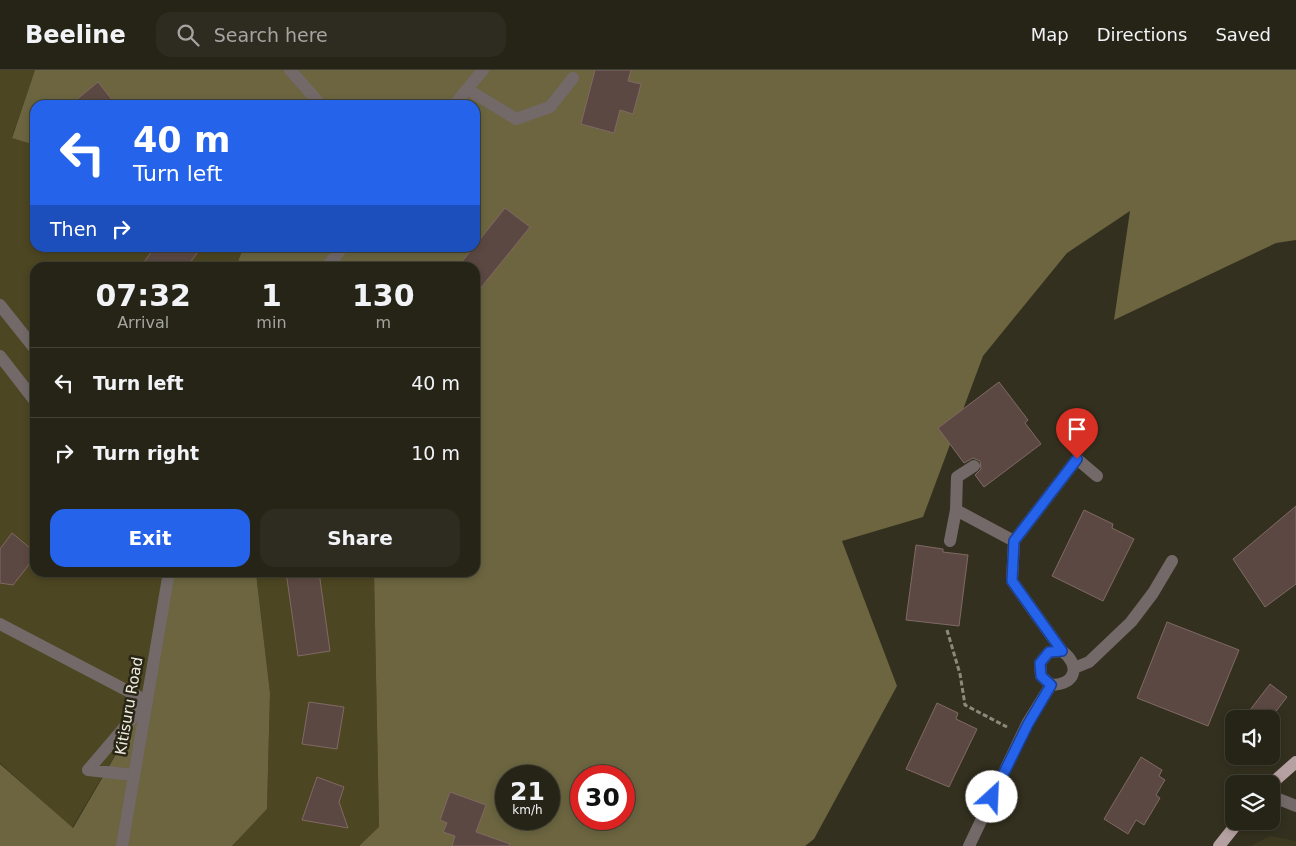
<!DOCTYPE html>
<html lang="en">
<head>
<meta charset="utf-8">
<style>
	:root { --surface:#262417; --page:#2e2c20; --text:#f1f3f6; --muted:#a4a4a1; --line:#424136; --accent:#2563eb }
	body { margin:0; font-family:"DejaVu Sans",sans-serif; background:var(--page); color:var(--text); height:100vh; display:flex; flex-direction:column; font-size:19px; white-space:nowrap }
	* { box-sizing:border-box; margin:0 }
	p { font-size:16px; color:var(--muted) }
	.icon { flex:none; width:28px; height:28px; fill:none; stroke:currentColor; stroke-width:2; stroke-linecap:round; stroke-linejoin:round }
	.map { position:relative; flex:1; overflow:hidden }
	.sheet { position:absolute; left:30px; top:192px; width:450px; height:315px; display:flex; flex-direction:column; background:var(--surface); border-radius:15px; box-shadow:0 2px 8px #0003,0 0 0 1px var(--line) }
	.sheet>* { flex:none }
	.hud { position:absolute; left:30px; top:30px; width:450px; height:152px; border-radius:15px; box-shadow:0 2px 8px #0003,0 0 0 1px var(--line); background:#2563eb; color:#fff; overflow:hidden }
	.tools { position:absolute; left:1225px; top:640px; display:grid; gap:10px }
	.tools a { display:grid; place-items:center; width:55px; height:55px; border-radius:10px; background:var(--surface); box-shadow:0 2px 8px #0003,0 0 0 1px var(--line); font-size:25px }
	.speed { position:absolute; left:495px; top:695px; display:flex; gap:10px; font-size:25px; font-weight:700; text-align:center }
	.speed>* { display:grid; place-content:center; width:65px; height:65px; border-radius:50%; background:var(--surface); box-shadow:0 2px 8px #0003,0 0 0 1px var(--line); line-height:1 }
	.speed small { font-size:12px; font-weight:400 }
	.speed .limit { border:8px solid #d22; background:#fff; color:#111 }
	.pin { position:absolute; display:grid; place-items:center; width:42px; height:42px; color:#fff; margin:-51px -21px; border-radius:50% 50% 50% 0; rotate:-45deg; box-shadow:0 0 5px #0007 }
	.pin .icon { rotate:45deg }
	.me { position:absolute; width:55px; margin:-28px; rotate:25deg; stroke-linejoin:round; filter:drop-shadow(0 0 4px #0008) }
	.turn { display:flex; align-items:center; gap:18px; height:105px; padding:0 20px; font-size:22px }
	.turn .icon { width:65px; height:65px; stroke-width:2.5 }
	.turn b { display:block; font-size:35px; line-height:42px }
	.then { display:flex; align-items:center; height:48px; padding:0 20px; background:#0003; gap:10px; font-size:19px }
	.eta { display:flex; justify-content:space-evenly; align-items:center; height:85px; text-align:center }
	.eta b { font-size:30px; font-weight:700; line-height:35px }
	.primary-button { display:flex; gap:10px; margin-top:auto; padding:10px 20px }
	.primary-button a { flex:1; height:58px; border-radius:15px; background:var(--accent); color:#fff; font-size:20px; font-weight:700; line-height:58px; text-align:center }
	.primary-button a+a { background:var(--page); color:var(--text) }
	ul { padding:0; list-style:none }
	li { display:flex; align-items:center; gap:15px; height:70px; padding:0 20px; border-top:1px solid var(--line) }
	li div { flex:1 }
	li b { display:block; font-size:19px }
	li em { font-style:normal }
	header { display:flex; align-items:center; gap:30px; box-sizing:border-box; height:70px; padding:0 25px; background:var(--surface); border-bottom:1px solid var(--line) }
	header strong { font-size:24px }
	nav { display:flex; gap:28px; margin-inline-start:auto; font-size:18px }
	.search { width:350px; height:45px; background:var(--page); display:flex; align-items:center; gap:12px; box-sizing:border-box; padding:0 18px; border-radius:15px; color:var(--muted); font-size:19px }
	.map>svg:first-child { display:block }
	.built { fill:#3d3920 }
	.green { fill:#4d4622 }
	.forest { fill:#6c6540; fill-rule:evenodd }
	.building { fill:#5c4842; stroke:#806964 }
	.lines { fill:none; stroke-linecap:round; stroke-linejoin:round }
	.path { stroke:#8c8a7c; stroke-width:3; stroke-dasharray:5 2.5; stroke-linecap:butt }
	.service { stroke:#736969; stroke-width:12 }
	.minor { stroke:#736969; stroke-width:12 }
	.tertiary { stroke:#736969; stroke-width:12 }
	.primary { stroke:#b6a1a2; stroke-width:12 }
	.route-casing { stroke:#184099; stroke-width:12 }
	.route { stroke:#2563eb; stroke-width:9 }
	.labels { text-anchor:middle; stroke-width:5; stroke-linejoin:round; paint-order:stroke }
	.street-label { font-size:15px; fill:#f0eee3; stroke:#292615 }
</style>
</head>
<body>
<header>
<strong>Beeline</strong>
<div class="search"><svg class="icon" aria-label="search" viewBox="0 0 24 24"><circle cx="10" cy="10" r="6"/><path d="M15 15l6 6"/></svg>Search here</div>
<nav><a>Map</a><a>Directions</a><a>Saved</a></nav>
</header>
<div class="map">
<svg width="1296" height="776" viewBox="0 0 1296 776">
	<rect width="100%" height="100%" fill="#33301f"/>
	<!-- built -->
	<path class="built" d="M 1270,766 L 1296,771 L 1296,776 L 1251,776 Z"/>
	<!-- green -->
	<path class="green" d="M 0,0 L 35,0 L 12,67 L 35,75 L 35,178 L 243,178 L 236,197 L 35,198 L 35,502 L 167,503 L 147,631 L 72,758 L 0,693 Z
		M 256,503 L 374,503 L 379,758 L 359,776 L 232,776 L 267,739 L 270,623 Z"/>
	<!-- forest -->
	<path class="forest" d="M 35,0 L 1296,0 L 1296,170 L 1276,173 L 1114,250 L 1130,141 L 1067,183 L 983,286 L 923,447 L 842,471 L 897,616 L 814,769 L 805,776 L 359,776 L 379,757 L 374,503 L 475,502 L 475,198 L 236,197 L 243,178 L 475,178 L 475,35 L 35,35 L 35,75 L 12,68 ZM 506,706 L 549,706 L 549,749 L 506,749 ZM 581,706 L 624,706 L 624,749 L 581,749 Z
		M 167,503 L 256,503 L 270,623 L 267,739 L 232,776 L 0,776 L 0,694 L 73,758 L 147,631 Z"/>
	<!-- building -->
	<path class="building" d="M 595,0 L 631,0 L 628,11 L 641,14 L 633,44 L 620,40 L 614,63 L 581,54 Z
		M 98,12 L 116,35 L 70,35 Z
		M 505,138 L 530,157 L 475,225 L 475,198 L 457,198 Z
		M 154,178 L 201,178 L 186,198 L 140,198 Z
		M 999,312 L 1028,350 L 1025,353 L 1041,374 L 984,417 L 975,405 L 981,399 L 980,391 L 973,388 L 964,393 L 938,358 Z
		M 1296,436 L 1296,514 L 1265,537 L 1233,489 Z
		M 1084,440 L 1113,454 L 1112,458 L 1134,469 L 1103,531 L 1052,506 Z
		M 12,463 L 35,482 L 35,487 L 13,515 L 0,513 L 0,479 Z
		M 916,475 L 943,479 L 943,482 L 968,485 L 959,556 L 906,550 Z
		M 286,502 L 319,502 L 330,581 L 298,586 Z
		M 1167,552 L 1239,580 L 1208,656 L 1137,628 Z
		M 1270,614 L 1287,627 L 1270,649 L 1243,649 Z
		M 309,632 L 344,637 L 337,679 L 302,674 Z
		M 937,633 L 958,643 L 956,649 L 977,659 L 949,717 L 906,699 Z
		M 1141,687 L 1162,700 L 1159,706 L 1165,710 L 1156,725 L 1160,728 L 1144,755 L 1136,750 L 1128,764 L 1104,749 Z
		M 317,707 L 344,717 L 339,732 L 348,758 L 302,750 Z
		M 450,722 L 486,735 L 476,762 L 510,774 L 509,776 L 452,776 L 455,766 L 443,762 L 447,753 L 440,750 Z"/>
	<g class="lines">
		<!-- path -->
		<path class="path" d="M 947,560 L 960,604 L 965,635 L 1007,657"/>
		<!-- service -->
		<path class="service" d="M 467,19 L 516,49 L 550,37 L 573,8
			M 0,235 L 35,279
			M 0,286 L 35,331
			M 974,396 L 957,407 L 956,440 L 1014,471
			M 950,471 L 956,440
			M 0,554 L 147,631 L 88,700 L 134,705
			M 1271,726 L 1296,736"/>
		<!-- minor -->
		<path class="minor" d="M 290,0 L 321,35
			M 1062,581 L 1049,582 L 1040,593 L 1041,606 L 1051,615 C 1076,615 1081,595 1062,581 L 1012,511 L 1014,471 L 1077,389 L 1097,406
			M 1074,598 L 1089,592 L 1131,552 L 1153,523 L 1172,491
			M 969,776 L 1027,654 L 1051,615"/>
		<!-- tertiary -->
		<path class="tertiary" d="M 454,35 L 483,0
			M 326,198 L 342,178
			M 122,776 L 169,502"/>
		<!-- primary -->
		<path class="primary" d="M 1271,714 L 1296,692
			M 1219,776 L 1239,751"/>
	</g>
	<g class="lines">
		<!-- route casing -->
		<g class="route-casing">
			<path id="route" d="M 992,727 L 1028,654 L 1051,615 L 1041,606 L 1040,593 L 1049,582 L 1062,581 L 1012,511 L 1014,471 L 1077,389"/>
		</g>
		<!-- route -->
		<use href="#route" class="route"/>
	</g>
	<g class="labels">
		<!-- street labels -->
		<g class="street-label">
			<text transform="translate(129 636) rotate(-80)" y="5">Kitisuru Road</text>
		</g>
	</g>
</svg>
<div class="tools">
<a><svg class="icon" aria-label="sound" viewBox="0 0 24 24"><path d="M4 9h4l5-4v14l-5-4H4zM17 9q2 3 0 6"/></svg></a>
<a><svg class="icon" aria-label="layers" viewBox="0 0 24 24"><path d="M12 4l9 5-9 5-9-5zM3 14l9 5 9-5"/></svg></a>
</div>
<div class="speed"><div>21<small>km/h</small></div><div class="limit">30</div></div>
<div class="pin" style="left:1077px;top:389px;background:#d93025"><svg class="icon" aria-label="arrive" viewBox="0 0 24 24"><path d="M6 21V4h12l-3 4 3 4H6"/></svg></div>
<svg class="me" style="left:992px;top:727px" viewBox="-20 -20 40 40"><circle r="19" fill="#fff"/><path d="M0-13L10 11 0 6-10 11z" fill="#2563eb"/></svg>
<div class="hud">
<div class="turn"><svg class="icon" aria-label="left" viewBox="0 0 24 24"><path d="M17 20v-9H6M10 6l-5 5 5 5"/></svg><div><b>40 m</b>Turn left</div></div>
<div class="then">Then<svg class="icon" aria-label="right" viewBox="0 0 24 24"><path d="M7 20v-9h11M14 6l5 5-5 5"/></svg></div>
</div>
<section class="sheet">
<div class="eta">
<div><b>07:32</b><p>Arrival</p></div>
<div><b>1</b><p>min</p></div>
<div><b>130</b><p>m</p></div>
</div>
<ul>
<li><svg class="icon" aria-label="left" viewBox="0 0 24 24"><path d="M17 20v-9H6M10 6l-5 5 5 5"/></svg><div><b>Turn left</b></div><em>40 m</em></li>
<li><svg class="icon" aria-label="right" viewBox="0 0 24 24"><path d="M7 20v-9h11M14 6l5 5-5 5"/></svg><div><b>Turn right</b></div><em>10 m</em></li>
</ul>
<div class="primary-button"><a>Exit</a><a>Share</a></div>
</section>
</div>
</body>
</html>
